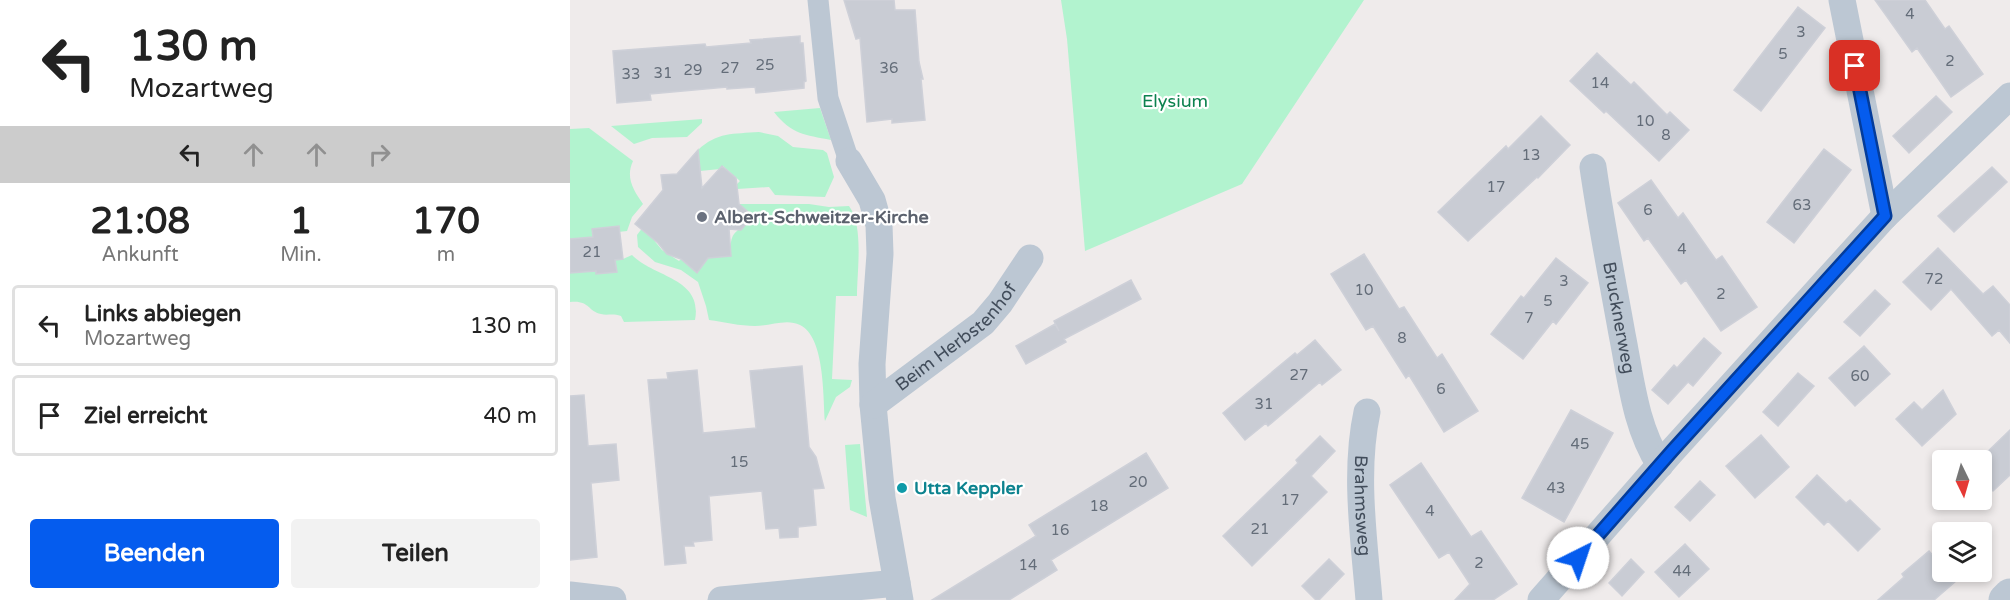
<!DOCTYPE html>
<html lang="de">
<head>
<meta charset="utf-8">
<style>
	:root { --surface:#fff; --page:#f2f2f2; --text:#222; --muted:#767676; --line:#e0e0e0; --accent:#055cee }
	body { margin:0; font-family:"Varela Round",sans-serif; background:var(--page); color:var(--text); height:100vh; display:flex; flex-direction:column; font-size:22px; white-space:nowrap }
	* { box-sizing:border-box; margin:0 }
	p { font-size:20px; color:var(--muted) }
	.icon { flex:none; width:33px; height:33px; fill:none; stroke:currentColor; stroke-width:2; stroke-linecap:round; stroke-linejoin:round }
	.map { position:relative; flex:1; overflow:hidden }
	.panel { display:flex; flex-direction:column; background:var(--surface); width:570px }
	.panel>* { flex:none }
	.guide { background:#fff; color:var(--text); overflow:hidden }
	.needle { width:39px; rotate:175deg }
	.fabs { position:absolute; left:1362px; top:450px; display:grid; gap:12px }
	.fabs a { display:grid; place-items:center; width:60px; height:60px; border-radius:6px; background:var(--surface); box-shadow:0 3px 9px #0003; font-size:30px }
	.pin { position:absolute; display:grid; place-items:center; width:51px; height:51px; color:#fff; margin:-26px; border-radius:12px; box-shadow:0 3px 9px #0006 }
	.me { position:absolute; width:66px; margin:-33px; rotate:41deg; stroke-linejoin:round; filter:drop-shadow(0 0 4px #0008) }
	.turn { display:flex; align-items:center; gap:21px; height:126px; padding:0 30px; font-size:27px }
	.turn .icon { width:78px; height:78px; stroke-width:2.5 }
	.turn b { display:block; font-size:42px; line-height:51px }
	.lanes { display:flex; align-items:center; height:57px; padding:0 30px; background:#0003; justify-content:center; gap:30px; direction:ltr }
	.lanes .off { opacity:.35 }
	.eta { display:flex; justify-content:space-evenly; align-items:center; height:102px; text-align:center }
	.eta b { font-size:36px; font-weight:700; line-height:42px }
	.cta { display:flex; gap:12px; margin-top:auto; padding:12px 30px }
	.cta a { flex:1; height:69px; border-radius:6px; background:var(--accent); color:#fff; font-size:24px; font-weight:700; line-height:69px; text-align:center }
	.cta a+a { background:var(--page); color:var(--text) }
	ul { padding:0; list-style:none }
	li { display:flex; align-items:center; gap:18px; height:81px; margin:0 12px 9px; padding:0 18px; border:3px solid var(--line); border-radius:6px }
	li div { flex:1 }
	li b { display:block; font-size:22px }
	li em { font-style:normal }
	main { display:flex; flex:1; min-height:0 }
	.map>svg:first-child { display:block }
	.green { fill:#b2f3cf }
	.building { fill:#c9ccd4; stroke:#ced0d8; stroke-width:1.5 }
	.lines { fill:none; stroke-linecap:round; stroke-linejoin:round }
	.pedestrian { stroke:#bcc7d3; stroke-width:21 }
	.minor { stroke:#bcc7d3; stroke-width:27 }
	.tertiary { stroke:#bcc7d3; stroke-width:33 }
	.route-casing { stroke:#033c9b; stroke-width:15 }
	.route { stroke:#055cee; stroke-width:10 }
	.worship-dot { fill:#6b7280; stroke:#fff; stroke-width:2 }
	.culture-dot { fill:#0f9aa8; stroke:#fff; stroke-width:2 }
	.labels { text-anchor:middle; stroke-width:4.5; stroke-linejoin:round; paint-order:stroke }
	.number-label { font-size:15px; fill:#646d79 }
	.park-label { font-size:18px; fill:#0c824f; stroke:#fff }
	.worship-label { font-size:18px; font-weight:bold; fill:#5b616d; stroke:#fff; text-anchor:start }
	.street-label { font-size:18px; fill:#424d5b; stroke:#fff }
	.culture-label { font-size:18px; font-weight:bold; fill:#0d838f; stroke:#fff; text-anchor:start }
</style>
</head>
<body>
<main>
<section class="panel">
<div class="guide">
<div class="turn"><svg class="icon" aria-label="left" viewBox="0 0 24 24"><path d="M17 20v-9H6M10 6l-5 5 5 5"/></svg><div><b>130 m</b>Mozartweg</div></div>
<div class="lanes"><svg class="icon" aria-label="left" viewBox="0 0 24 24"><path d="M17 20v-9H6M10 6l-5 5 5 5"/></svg><svg class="icon off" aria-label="ahead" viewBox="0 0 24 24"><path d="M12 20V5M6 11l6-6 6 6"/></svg><svg class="icon off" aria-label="ahead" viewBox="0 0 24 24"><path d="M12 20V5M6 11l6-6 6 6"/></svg><svg class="icon off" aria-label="right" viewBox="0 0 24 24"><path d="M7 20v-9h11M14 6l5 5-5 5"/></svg></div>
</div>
<div class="eta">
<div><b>21:08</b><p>Ankunft</p></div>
<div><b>1</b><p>Min.</p></div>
<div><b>170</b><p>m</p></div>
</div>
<ul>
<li><svg class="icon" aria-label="left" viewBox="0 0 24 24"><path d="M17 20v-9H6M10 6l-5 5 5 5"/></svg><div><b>Links abbiegen</b><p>Mozartweg</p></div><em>130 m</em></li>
<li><svg class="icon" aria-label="arrive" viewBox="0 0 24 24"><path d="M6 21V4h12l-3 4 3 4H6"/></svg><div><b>Ziel erreicht</b></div><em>40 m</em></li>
</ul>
<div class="cta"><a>Beenden</a><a>Teilen</a></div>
</section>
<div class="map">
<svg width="1440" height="600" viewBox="0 0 1440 600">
	<rect width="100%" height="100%" fill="#efebeb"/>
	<!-- green -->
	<path class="green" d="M 491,0 L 794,0 L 672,184 L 515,251 L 497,39 Z
		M 250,108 L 261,140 C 235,135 221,134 204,112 Z
		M 132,119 L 132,123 L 117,137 L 82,138 L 64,144 L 41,126 Z
		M 19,128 L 63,161 C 55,178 64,191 73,204 L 62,217 L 57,231 L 39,233 L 38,227 L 23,229 L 23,240 L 0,239 L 0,129 Z
		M 189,132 L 208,136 L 223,147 L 253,150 L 257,153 L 264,177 L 255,197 L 205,195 L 199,187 L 167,189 L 167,184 L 170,181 L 153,166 L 150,169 L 130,171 L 128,150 C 147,132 163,134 189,132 Z
		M 169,204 L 239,204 L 259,207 L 279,206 C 294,226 287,271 287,296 L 266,296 L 262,379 L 282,380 L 280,387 L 266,397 L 255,421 C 253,396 255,337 230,325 C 217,318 199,326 185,326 C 170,326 154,322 139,320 L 136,306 L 128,282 L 111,270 L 85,262 L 68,247 L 67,235 L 73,227 L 85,237 L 83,239 L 92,250 L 109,261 L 111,259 L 127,273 L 138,258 L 161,256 C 159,228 167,235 183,216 Z
		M 62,255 C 85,278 133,278 125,320 L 54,322 L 51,316 C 42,313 37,316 31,314 C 17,311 20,300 0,302 L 0,273 L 26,271 L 47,272 L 45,260 L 53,259 Z
		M 290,444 L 297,517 L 280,510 L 275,445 Z"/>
	<!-- building -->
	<path class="building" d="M 274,0 L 324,0 L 325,10 L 345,10 L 349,62 L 353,79 L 351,79 L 355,120 L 322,123 L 322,119 L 297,122 L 290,38 L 286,39 Z
		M 1305,0 L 1355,0 L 1375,29 L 1379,26 L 1413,74 L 1381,97 L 1347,48 L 1342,52 Z
		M 1228,7 L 1255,28 L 1191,111 L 1164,90 Z
		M 230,36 L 230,43 L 233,43 L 236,81 L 234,82 L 234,88 L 186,93 L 185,87 L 157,89 L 157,87 L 80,94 L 81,100 L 47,103 L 43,51 L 135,44 L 136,47 L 181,43 L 180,40 Z
		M 1027,53 L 1061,85 L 1064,82 L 1097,115 L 1100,112 L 1119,130 L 1089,161 L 1036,111 L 1034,113 L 1000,81 Z
		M 1366,96 L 1382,112 L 1339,153 L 1323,136 Z
		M 971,116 L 1000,145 L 968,178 L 967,177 L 898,241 L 868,212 L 936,146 L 938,149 Z
		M 1254,149 L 1281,170 L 1224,243 L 1197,222 Z
		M 128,150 L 132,188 L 152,166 L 166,178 L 169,204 L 183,216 L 171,230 L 159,229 L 161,256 L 138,258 L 127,273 L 111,259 L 97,254 L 88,243 L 65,224 L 93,190 L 91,175 L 107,174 Z
		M 1422,167 L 1437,182 L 1384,232 L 1368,216 Z
		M 1081,180 L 1108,218 L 1113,213 L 1146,260 L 1152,256 L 1187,307 L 1151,331 L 1116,280 L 1111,284 L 1078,238 L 1074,241 L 1048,203 Z
		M 49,226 L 53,259 L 45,260 L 47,272 L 26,274 L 26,271 L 0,273 L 0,239 L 23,237 L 22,229 Z
		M 1368,248 L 1413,294 L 1423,286 L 1440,305 L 1440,343 L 1429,330 L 1422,336 L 1381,289 L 1361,310 L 1333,282 Z
		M 794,254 L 829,309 L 834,307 L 867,358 L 872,354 L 908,411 L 874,432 L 839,375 L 836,378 L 803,326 L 796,330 L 761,274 Z
		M 986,258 L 1018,283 L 986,324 L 983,321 L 953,359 L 921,334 L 951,296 L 954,298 Z
		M 561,280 L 571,299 L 494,339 L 496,342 L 456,364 L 446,346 L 485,324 L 489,331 L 484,321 Z
		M 1305,290 L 1320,304 L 1290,336 L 1274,322 Z
		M 1134,338 L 1151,353 L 1123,386 L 1118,382 L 1098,404 L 1082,390 L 1104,365 L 1107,368 Z
		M 745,340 L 771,370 L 752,385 L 750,382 L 698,426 L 696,423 L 675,440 L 653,413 L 725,353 L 727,355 Z
		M 1294,346 L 1320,374 L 1285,406 L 1259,378 Z
		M 232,366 L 239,447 L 246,457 L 254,488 L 243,489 L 246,525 L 228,527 L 228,537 L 210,538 L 209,528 L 196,529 L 192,491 L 139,496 L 142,540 L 123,542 L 124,546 L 114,546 L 116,563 L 95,565 L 78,380 L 98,379 L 97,373 L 127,370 L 133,433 L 186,428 L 180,371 Z
		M 1228,373 L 1244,386 L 1208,426 L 1193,412 Z
		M 1373,390 L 1386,414 L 1352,446 L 1326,419 L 1344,402 L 1352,410 Z
		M 14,395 L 18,446 L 46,444 L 49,480 L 21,483 L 27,557 L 0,560 L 0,396 Z
		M 1001,410 L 1043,433 L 994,522 L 952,498 Z
		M 1440,430 L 1440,475 L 1423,491 L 1412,479 L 1412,457 Z
		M 1191,435 L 1219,467 L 1185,498 L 1156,466 Z
		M 750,436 L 765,451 L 741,476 L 757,492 L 682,566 L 653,536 L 728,463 L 726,460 Z
		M 576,453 L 598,488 L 481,560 L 487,570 L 439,600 L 362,600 L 466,536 L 459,525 Z
		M 851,463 L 901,537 L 911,531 L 947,584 L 923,600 L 885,600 L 900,584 L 879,552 L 869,558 L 820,485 Z
		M 1247,475 L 1276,503 L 1280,500 L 1310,529 L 1288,551 L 1258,521 L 1254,525 L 1226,497 Z
		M 1130,481 L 1145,495 L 1120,521 L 1105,507 Z
		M 1115,544 L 1139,569 L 1109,597 L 1085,572 Z
		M 1359,551 L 1372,566 L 1372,572 L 1377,572 L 1386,581 L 1364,600 L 1308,600 L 1334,577 L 1332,574 Z
		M 759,559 L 774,574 L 749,600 L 746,600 L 732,586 Z
		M 1061,559 L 1074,572 L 1052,596 L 1039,583 Z"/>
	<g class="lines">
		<!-- pedestrian -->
		<path class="pedestrian" d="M 248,0 L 258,98 L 279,161"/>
		<!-- minor -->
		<g class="minor">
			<path d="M 1272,0 L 1315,216"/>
			<path d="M 279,161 L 302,200 L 309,225 L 310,254 L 302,364 L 303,405 L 312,498 L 330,600"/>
			<path id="s1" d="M 1023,167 C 1031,223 1042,278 1052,334 C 1061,379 1065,426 1090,465"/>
			<path id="s2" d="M 303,405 L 413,323 L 430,303 L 460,258"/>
			<path id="s3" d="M 797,412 C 784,472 794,539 799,600"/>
			<path d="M 0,595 L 43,600"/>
			<path d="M 151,600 L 327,583"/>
			<path d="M 971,600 L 1102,451 L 1315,216 L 1440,96"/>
		</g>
		<!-- tertiary -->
		<path class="tertiary" d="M 1435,600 L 1440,595"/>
	</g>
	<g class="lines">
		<!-- route casing -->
		<g class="route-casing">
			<path id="route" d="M 1008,558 L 1102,451 L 1315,216 L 1285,66"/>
		</g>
		<!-- route -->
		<use href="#route" class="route"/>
	</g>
	<!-- markers -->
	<circle class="worship-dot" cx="132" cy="217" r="6"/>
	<circle class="culture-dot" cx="332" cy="488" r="6"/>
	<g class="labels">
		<!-- number labels -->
		<g class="number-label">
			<text x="1340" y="19">4</text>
			<text x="1231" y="37">3</text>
			<text x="1213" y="59">5</text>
			<text x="1380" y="66">2</text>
			<text x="195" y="70">25</text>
			<text x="160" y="73">27</text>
			<text x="319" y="73">36</text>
			<text x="123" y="75">29</text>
			<text x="93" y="78">31</text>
			<text x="61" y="79">33</text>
			<text x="1030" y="88">14</text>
			<text x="1075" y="126">10</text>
			<text x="1096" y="140">8</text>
			<text x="961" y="160">13</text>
			<text x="926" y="192">17</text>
			<text x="1232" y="210">63</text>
			<text x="1078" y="215">6</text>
			<text x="1112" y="254">4</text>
			<text x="22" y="257">21</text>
			<text x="1364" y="284">72</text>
			<text x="994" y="286">3</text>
			<text x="794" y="295">10</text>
			<text x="1151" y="299">2</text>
			<text x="978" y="306">5</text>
			<text x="959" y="323">7</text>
			<text x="832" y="343">8</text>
			<text x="729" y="380">27</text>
			<text x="1290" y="381">60</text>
			<text x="871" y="394">6</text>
			<text x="694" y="409">31</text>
			<text x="1010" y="449">45</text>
			<text x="169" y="467">15</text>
			<text x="568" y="487">20</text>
			<text x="986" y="493">43</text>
			<text x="720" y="505">17</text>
			<text x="529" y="511">18</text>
			<text x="860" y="516">4</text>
			<text x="690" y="534">21</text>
			<text x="490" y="535">16</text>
			<text x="909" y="568">2</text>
			<text x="458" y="570">14</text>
			<text x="1112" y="576">44</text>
		</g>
		<!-- park labels -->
		<g class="park-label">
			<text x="605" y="107">Elysium</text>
		</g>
		<!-- worship labels -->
		<g class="worship-label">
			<text x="144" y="223">Albert-Schweitzer-Kirche</text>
		</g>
		<!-- street labels -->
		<g class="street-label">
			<text dy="6" stroke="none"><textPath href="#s1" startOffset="153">Brucknerweg</textPath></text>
			<text dy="6" stroke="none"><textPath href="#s2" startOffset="108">Beim Herbstenhof</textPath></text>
			<text dy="6" stroke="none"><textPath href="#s3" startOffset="94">Brahmsweg</textPath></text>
		</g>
		<!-- culture labels -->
		<g class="culture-label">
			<text x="344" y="494">Utta Keppler</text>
		</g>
	</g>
</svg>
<div class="fabs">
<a><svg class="needle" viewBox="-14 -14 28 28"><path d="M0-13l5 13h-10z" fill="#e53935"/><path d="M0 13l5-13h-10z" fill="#767676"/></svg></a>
<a><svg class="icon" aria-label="layers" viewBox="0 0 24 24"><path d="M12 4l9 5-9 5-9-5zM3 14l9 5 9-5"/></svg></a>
</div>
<div class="pin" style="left:1285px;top:66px;background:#d93025"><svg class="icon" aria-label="arrive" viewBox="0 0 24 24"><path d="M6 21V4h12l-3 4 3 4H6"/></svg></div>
<svg class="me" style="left:1008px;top:558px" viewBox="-20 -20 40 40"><circle r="19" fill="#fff"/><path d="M0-13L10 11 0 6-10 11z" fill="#055cee"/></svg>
</div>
</main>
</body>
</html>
